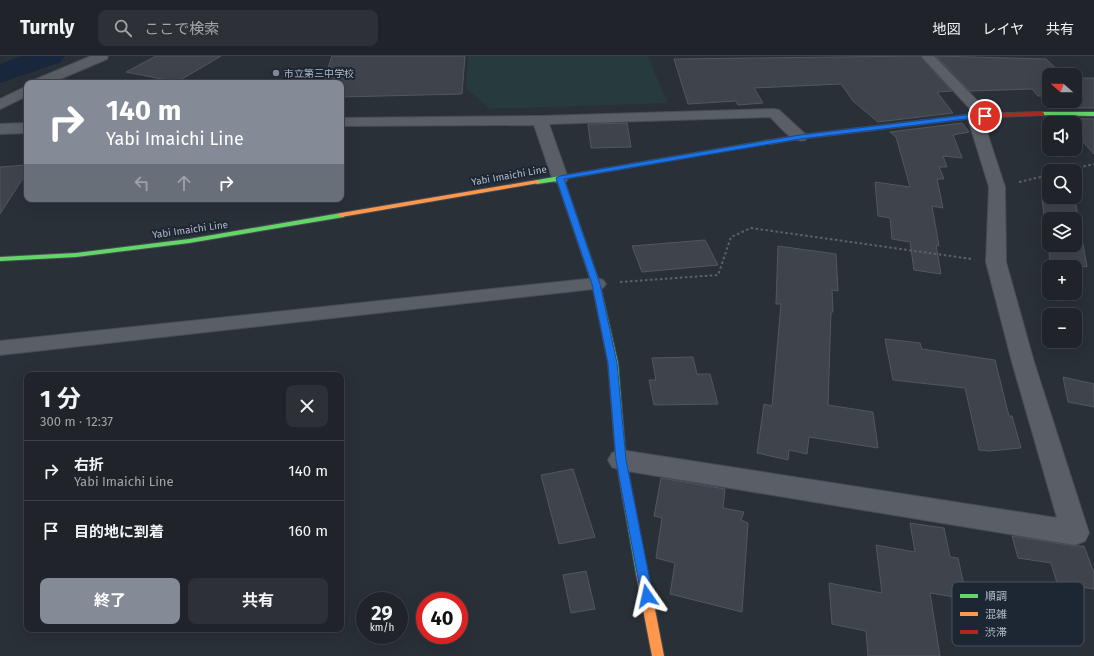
<!DOCTYPE html>
<html lang="ja">
<head>
<meta charset="utf-8">
<style>
	:root { --surface:#20242a; --page:#2d3036; --text:#f1f3f6; --muted:#a2a4a8; --line:#3d4147; --accent:#848b96 }
	body { margin:0; font-family:"Fira Sans","Noto Sans JP",sans-serif; background:var(--page); color:var(--text); height:100vh; display:flex; flex-direction:column; font-size:15px; white-space:nowrap }
	* { box-sizing:border-box; margin:0 }
	p { font-size:13px; color:var(--muted) }
	.icon { flex:none; width:22px; height:22px; fill:none; stroke:currentColor; stroke-width:2; stroke-linecap:round; stroke-linejoin:round }
	.map { position:relative; flex:1; overflow:hidden }
	.panel { position:absolute; left:24px; top:316px; width:320px; height:260px; display:flex; flex-direction:column; background:var(--surface); border-radius:8px; box-shadow:0 4px 16px #0002,0 0 0 1px var(--line) }
	.panel>* { flex:none }
	.guide { position:absolute; left:24px; top:24px; width:320px; height:122px; border-radius:8px; box-shadow:0 4px 16px #0002,0 0 0 1px var(--line); background:#848b96; color:#fff; overflow:hidden }
	.needle { width:26px; rotate:290deg }
	.controls { position:absolute; left:1042px; top:12px; display:grid; gap:8px }
	.controls a { display:grid; place-items:center; width:40px; height:40px; border-radius:8px; background:var(--surface); box-shadow:0 4px 16px #0002,0 0 0 1px var(--line); font-size:20px }
	.speed { position:absolute; left:356px; top:536px; display:flex; gap:8px; font-size:20px; font-weight:700; text-align:center }
	.speed>* { display:grid; place-content:center; width:52px; height:52px; border-radius:50%; background:var(--surface); box-shadow:0 4px 16px #0002,0 0 0 1px var(--line); line-height:1 }
	.speed small { font-size:10px; font-weight:400 }
	.speed .limit { border:6px solid #d22; background:#fff; color:#111 }
	.pin { position:absolute; display:grid; place-items:center; width:34px; height:34px; color:#fff; margin:-17px; border:2px solid #fff; border-radius:50%; box-shadow:0 1px 4px #0007 }
	.me { position:absolute; width:44px; margin:-22px; rotate:349deg; stroke-linejoin:round; filter:drop-shadow(0 0 3px #0008) }
	.turn { display:flex; align-items:center; gap:14px; height:84px; padding:0 16px; font-size:18px }
	.turn .icon { width:52px; height:52px; stroke-width:2.5 }
	.turn b { display:block; font-size:28px; line-height:34px }
	.lanes { display:flex; align-items:center; height:38px; padding:0 16px; background:#0003; justify-content:center; gap:20px; direction:ltr }
	.lanes .off { opacity:.35 }
	.round { display:grid; place-items:center; flex:none; width:42px; height:42px; border-radius:8px; background:var(--page) }
	.headline { display:flex; align-items:center; justify-content:space-between; height:68px; padding:0 16px }
	h1 { font-size:24px; font-weight:700; line-height:30px }
	.action { display:flex; gap:8px; margin-top:auto; padding:8px 16px }
	.action a { flex:1; height:46px; border-radius:8px; background:var(--accent); color:#fff; font-size:16px; font-weight:700; line-height:46px; text-align:center }
	.action a+a { background:var(--page); color:var(--text) }
	ul { padding:0; list-style:none }
	li { display:flex; align-items:center; gap:12px; height:60px; padding:0 16px; border-top:1px solid var(--line) }
	li div { flex:1 }
	li b { display:block; font-size:15px }
	li em { font-style:normal }
	header { display:flex; align-items:center; gap:24px; box-sizing:border-box; height:56px; padding:0 20px; background:var(--surface); border-bottom:1px solid var(--line) }
	header strong { font-size:19px }
	nav { display:flex; gap:22px; margin-inline-start:auto; font-size:14px }
	.search { width:280px; height:36px; background:var(--page); display:flex; align-items:center; gap:10px; box-sizing:border-box; padding:0 14px; border-radius:8px; color:var(--muted); font-size:15px }
	.map>svg:first-child { display:block }
	.green { fill:#273a3e }
	.lines { fill:none; stroke-linecap:round; stroke-linejoin:round }
	.river { fill:#19273c; fill-rule:evenodd }
	.building { fill:#3f444c; stroke:#52575f; fill-rule:evenodd }
	.street-casing { stroke:#484c55; stroke-width:2 }
	.fast-casing { stroke:#484c55; stroke-width:2 }
	.slow-casing { stroke:#484c55; stroke-width:2 }
	.jam-casing { stroke:#484c55; stroke-width:2 }
	.path { stroke:#5c6268; stroke-width:2; stroke-dasharray:2.5 2.5; stroke-linecap:butt }
	.street { fill:#5a5e66; fill-rule:evenodd }
	.fast { fill:#63d668; fill-rule:evenodd }
	.slow { fill:#ff974d; fill-rule:evenodd }
	.jam { fill:#b3261e; fill-rule:evenodd }
	.route { fill:#1a73e8; stroke:#114b97 }
	.poi-dot { fill:#848b96; stroke:#1d2633; stroke-width:1.5 }
	.labels { text-anchor:middle; stroke-width:4; stroke-linejoin:round; paint-order:stroke }
	.far-poi-label { font-size:10px; fill:#b4bcc9; stroke:#1d2633; text-anchor:start }
	.far-street-label { font-size:10px; fill:#b4bcc9; stroke:#1d2633 }
	.key { fill:#1d2633; stroke:#4a5360; stroke-width:1 }
	.key-label { font-size:11px; fill:#b4bcc9 }
</style>
</head>
<body>
<header>
<strong>Turnly</strong>
<div class="search"><svg class="icon" aria-label="search" viewBox="0 0 24 24"><circle cx="10" cy="10" r="6"/><path d="M15 15l6 6"/></svg>ここで検索</div>
<nav><a>地図</a><a>レイヤ</a><a>共有</a></nav>
</header>
<div class="map">
<svg width="1094" height="600" viewBox="0 0 1094 600">
	<rect width="100%" height="100%" fill="#2a3038"/>
	<!-- green -->
	<path class="green" d="M 468,0 L 648,0 L 667,47 L 490,53 L 466,32 Z"/>
	<g class="lines">
		<!-- river -->
		<path class="river" d="M 21,0 L 65,0 L 61,6 L 0,27 L 0,8 Z"/>
	</g>
	<!-- building -->
	<path class="building" d="M 156,0 L 221,0 L 177,26 L 126,16 Z
		M 332,0 L 465,0 L 462,38 L 341,41 L 341,27 L 323,27 Z
		M 920,0 L 952,35 L 937,36 L 953,57 L 878,66 L 853,45 L 841,28 L 754,32 L 763,47 L 738,49 L 736,45 L 688,48 L 674,3 Z
		M 936,0 L 1046,3 L 1063,19 L 1049,19 L 1049,45 L 1075,45 L 1075,22 L 1094,22 L 1094,52 L 1052,52 L 1041,40 L 1038,40 L 1032,33 L 970,35 Z
		M 1062,62 L 1094,63 L 1094,98 L 1075,77 L 1075,67 L 1066,67 Z
		M 627,67 L 631,91 L 591,92 L 588,68 Z
		M 962,67 L 969,76 L 953,79 L 962,102 L 943,100 L 947,111 L 939,111 L 944,123 L 937,123 L 943,152 L 932,150 L 939,190 L 936,189 L 941,218 L 914,214 L 910,186 L 892,183 L 890,162 L 878,160 L 875,126 L 910,131 L 896,81 L 890,76 Z
		M 27,109 L 27,116 L 0,158 L 0,111 Z
		M 1042,143 L 1076,149 L 1087,211 L 1050,204 ZM 1049,163 L 1075,163 L 1075,189 L 1049,189 Z
		M 705,184 L 718,209 L 642,216 L 632,190 Z
		M 778,190 L 836,198 L 838,235 L 832,234 L 833,256 L 831,256 L 828,349 L 873,356 L 878,392 L 809,381 L 807,398 L 789,394 L 788,404 L 757,397 L 764,348 L 772,350 L 781,248 L 776,248 Z
		M 885,283 L 920,287 L 922,293 L 995,304 L 1009,360 L 1012,360 L 1021,392 L 989,395 L 979,394 L 965,332 L 893,324 Z
		M 693,301 L 697,318 L 710,318 L 718,348 L 654,349 L 649,324 L 656,324 L 652,302 Z
		M 1063,321 L 1094,328 L 1094,351 L 1068,346 Z
		M 573,413 L 595,481 L 559,488 L 541,419 Z
		M 661,422 L 725,433 L 723,452 L 744,456 L 741,464 L 748,467 L 742,556 L 670,538 L 675,507 L 656,502 L 662,462 L 654,460 Z
		M 910,467 L 944,472 L 950,501 L 958,502 L 967,543 L 930,537 L 940,600 L 868,600 L 866,575 L 832,568 L 829,527 L 882,537 L 876,489 L 915,496 Z
		M 1012,480 L 1075,490 L 1084,490 L 1094,517 L 1094,533 L 1057,527 L 1051,507 L 1018,502 Z
		M 586,515 L 595,553 L 571,557 L 563,519 Z"/>
	<g class="lines">
		<!-- street casing -->
		<g class="street-casing">
			<path id="street" d="M 91,0 L 108,0 L 107,3 L 51,27 L 32,27 L 34,24 Z
				M 921,0 L 934,0 L 992,60 L 990,63 L 983,64 L 1005,131 L 1006,206 L 1034,306 L 1089,477 L 1085,485 L 1075,489 L 621,414 L 612,411 L 608,404 L 612,397 L 621,394 L 1057,462 L 1012,306 L 986,206 L 989,131 L 967,60 L 969,57 L 973,56 Z
				M 27,30 L 27,40 L 0,53 L 0,43 Z
				M 774,53 L 779,54 L 805,78 L 808,81 L 805,84 C 792,88 780,70 770,61 L 549,68 L 568,122 L 566,126 L 560,127 L 554,126 L 552,122 L 534,69 L 341,70 L 341,62 L 540,60 Z
				M 27,67 L 27,77 L 0,78 L 0,68 Z
				M 596,222 L 603,224 L 606,228 L 603,232 L 0,299 L 0,285 Z"/>
		</g>
		<!-- fast casing -->
		<g class="fast-casing">
			<path id="fast" d="M 1042,56 L 1094,56 L 1094,60 L 1040,59 L 1039,58 Z
				M 770,84 L 772,85 L 772,87 L 564,123 L 600,228 L 618,307 L 626,404 L 648,517 L 646,521 L 642,522 L 638,521 L 636,517 L 616,404 L 608,307 L 592,228 L 557,125 L 537,128 L 534,126 L 537,124 Z
				M 341,157 L 344,157 L 344,161 L 189,187 L 76,201 L 0,205 L 0,201 L 76,197 L 189,183 Z"/>
		</g>
		<!-- slow casing -->
		<g class="slow-casing">
			<path id="slow" d="M 537,124 L 539,125 L 539,127 L 341,161 L 337,159 L 341,157 Z
				M 642,512 L 646,513 L 648,517 L 664,600 L 652,600 L 636,517 L 638,513 Z"/>
		</g>
		<!-- jam casing -->
		<g class="jam-casing">
			<path id="jam" d="M 1042,56 L 1044,57 L 1044,59 L 974,62 L 800,83 L 770,88 L 767,86 L 770,84 L 800,79 L 974,58 Z"/>
		</g>
		<!-- path -->
		<path class="path" d="M 1064,115 L 1094,108
			M 1019,126 L 1049,119
			M 620,226 L 718,219 L 731,181 L 751,172 L 972,203"/>
		<!-- street -->
		<use href="#street" class="street"/>
		<!-- fast -->
		<use href="#fast" class="fast"/>
		<!-- slow -->
		<use href="#slow" class="slow"/>
		<!-- jam -->
		<use href="#jam" class="jam"/>
	</g>
	<!-- route -->
	<path class="route" d="M 974,58 L 985,58 L 988,60 L 985,62 L 974,62 L 800,83 L 564,123 L 600,228 L 617,307 L 626,404 L 653,540 L 651,544 L 647,545 L 642,544 L 616,404 L 608,307 L 592,228 L 556,122 L 560,120 L 800,79 Z"/>
	<!-- markers -->
	<circle class="poi-dot" cx="276" cy="17" r="4"/>
	<g class="labels">
		<!-- far-poi labels -->
		<g class="far-poi-label">
			<text x="284" y="21">市立第三中学校</text>
		</g>
		<!-- far-street labels -->
		<g class="far-street-label">
			<text transform="translate(509 119) rotate(-10)" y="4">Yabi Imaichi Line</text>
			<text transform="translate(190 173) rotate(-8)" y="4">Yabi Imaichi Line</text>
		</g>
	</g>
	<!-- legend -->
	<rect x="952" y="526" width="132" height="64" rx="6" class="key"/>
	<rect x="960" y="538" width="18" height="4" fill="#63d668"/>
	<rect x="960" y="556" width="18" height="4" fill="#ff974d"/>
	<rect x="960" y="574" width="18" height="4" fill="#b3261e"/>
	<g class="key-label">
		<text x="985" y="544">順調</text>
		<text x="985" y="562">混雑</text>
		<text x="985" y="580">渋滞</text>
	</g>
</svg>
<div class="controls">
<a><svg class="needle" viewBox="-14 -14 28 28"><path d="M0-13l5 13h-10z" fill="#e53935"/><path d="M0 13l5-13h-10z" fill="#a2a4a8"/></svg></a>
<a><svg class="icon" aria-label="sound" viewBox="0 0 24 24"><path d="M4 9h4l5-4v14l-5-4H4zM17 9q2 3 0 6"/></svg></a>
<a><svg class="icon" aria-label="search" viewBox="0 0 24 24"><circle cx="10" cy="10" r="6"/><path d="M15 15l6 6"/></svg></a>
<a><svg class="icon" aria-label="layers" viewBox="0 0 24 24"><path d="M12 4l9 5-9 5-9-5zM3 14l9 5 9-5"/></svg></a>
<a>+</a>
<a>−</a>
</div>
<div class="speed"><div>29<small>km/h</small></div><div class="limit">40</div></div>
<div class="pin" style="left:985px;top:60px;background:#d93025"><svg class="icon" aria-label="arrive" viewBox="0 0 24 24"><path d="M6 21V4h12l-3 4 3 4H6"/></svg></div>
<svg class="me" style="left:647px;top:540px" viewBox="-20 -20 40 40"><path d="M0-17L14 15 0 8-14 15z" fill="#1a73e8" stroke="#fff" stroke-width="4"/></svg>
<div class="guide">
<div class="turn"><svg class="icon" aria-label="right" viewBox="0 0 24 24"><path d="M7 20v-9h11M14 6l5 5-5 5"/></svg><div><b>140 m</b>Yabi Imaichi Line</div></div>
<div class="lanes"><svg class="icon off" aria-label="left" viewBox="0 0 24 24"><path d="M17 20v-9H6M10 6l-5 5 5 5"/></svg><svg class="icon off" aria-label="ahead" viewBox="0 0 24 24"><path d="M12 20V5M6 11l6-6 6 6"/></svg><svg class="icon" aria-label="right" viewBox="0 0 24 24"><path d="M7 20v-9h11M14 6l5 5-5 5"/></svg></div>
</div>
<section class="panel">
<div class="headline"><div><h1>1 分</h1><p>300 m · 12:37</p></div><a class="round"><svg class="icon" aria-label="close" viewBox="0 0 24 24"><path d="M6 6l12 12M18 6L6 18"/></svg></a></div>
<ul>
<li><svg class="icon" aria-label="right" viewBox="0 0 24 24"><path d="M7 20v-9h11M14 6l5 5-5 5"/></svg><div><b>右折</b><p>Yabi Imaichi Line</p></div><em>140 m</em></li>
<li><svg class="icon" aria-label="arrive" viewBox="0 0 24 24"><path d="M6 21V4h12l-3 4 3 4H6"/></svg><div><b>目的地に到着</b></div><em>160 m</em></li>
</ul>
<div class="action"><a>終了</a><a>共有</a></div>
</section>
</div>
</body>
</html>
